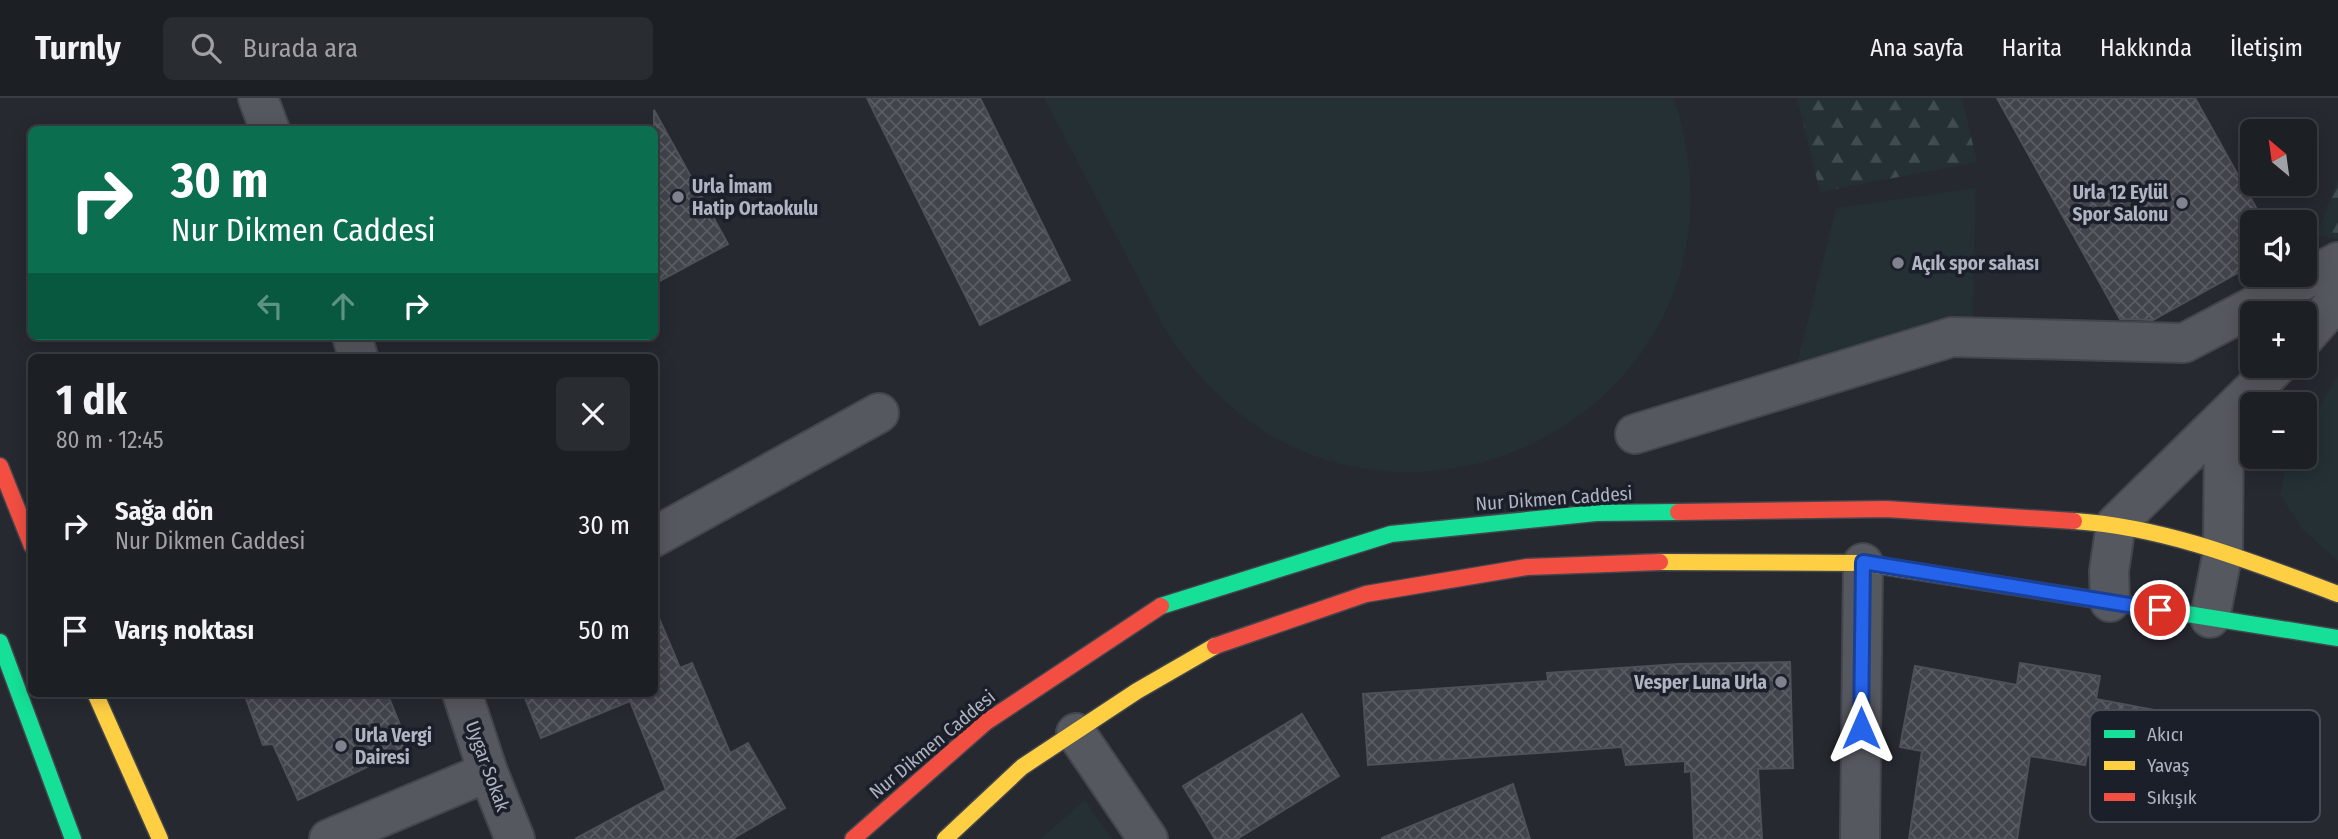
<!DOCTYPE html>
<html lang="tr">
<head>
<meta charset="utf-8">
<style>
	:root { --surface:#1c1f24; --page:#292c31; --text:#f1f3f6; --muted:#a0a2a6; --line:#3a3d41 }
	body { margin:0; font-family:"Fira Sans Condensed",sans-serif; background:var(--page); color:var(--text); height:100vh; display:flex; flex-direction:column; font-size:26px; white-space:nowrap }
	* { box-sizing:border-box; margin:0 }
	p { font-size:23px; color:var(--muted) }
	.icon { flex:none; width:38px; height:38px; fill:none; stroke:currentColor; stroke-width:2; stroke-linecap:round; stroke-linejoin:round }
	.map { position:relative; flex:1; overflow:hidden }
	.sheet { position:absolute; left:28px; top:256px; width:630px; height:343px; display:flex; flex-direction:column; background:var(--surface); border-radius:10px; box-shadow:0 4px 18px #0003,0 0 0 2px var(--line) }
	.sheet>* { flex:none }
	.hud { position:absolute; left:28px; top:28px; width:630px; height:214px; border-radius:10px; box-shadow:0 4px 18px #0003,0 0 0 2px var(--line); background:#0b6e4f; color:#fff; overflow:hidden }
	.needle { width:46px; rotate:331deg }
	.tools { position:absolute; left:2240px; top:21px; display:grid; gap:14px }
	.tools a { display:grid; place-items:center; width:77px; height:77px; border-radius:10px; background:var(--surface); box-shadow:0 4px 18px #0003,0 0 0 2px var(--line); font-size:35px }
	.pin { position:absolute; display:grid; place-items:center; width:60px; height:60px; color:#fff; margin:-30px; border:4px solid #fff; border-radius:50%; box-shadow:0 2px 7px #0007 }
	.me { position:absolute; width:77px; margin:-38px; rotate:0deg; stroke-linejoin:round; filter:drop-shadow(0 0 5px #0008) }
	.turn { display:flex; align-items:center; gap:24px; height:147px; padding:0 28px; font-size:32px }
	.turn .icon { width:91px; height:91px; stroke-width:2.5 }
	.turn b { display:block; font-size:49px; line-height:60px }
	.lanes { display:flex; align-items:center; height:66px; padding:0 28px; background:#0003; justify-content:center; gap:35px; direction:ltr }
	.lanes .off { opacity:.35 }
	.round { display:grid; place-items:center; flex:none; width:74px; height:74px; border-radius:10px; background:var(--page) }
	.summary { display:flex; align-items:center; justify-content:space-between; height:119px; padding:0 28px }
	h1 { font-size:42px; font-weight:700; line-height:52px }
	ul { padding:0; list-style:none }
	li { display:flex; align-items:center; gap:21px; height:105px; padding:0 28px }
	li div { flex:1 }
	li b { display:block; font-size:26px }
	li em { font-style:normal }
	header { display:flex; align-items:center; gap:42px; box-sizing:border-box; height:98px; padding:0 35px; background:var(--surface); border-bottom:2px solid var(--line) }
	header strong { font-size:33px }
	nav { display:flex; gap:38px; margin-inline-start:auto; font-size:24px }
	.search { width:490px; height:63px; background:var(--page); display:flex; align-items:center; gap:18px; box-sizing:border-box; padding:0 24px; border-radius:10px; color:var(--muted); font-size:26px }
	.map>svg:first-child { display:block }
	.forest { fill:url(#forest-firs) }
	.green { fill:#243034 }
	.building { fill:url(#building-cross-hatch); stroke:#4e5158; stroke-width:2 }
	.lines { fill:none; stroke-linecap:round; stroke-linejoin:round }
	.street-casing { stroke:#44464d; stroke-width:42 }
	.fast-casing { stroke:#44464d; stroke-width:19 }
	.slow-casing { stroke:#44464d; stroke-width:19 }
	.jam-casing { stroke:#44464d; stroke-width:19 }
	.street { stroke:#56585f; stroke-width:38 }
	.fast { stroke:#16e098; stroke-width:16 }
	.slow { stroke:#ffcf43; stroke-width:16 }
	.jam { stroke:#f24e42; stroke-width:16 }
	.route-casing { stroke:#184099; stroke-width:18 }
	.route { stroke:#2563eb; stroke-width:12 }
	.poi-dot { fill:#80838f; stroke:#1b1f2a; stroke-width:2.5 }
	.labels { text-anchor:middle; stroke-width:7; stroke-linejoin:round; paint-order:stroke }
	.poi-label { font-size:19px; font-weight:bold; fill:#b0b4c2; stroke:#1b1f2a; text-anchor:start }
	.street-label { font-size:19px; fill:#b0b4c2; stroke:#1b1f2a }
	.key { fill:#1b1f2a; stroke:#484c58; stroke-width:2 }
	.key-label { font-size:19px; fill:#b0b4c2 }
</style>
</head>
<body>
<header>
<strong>Turnly</strong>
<div class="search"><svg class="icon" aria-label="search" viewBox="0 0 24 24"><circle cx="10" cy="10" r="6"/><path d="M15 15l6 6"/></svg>Burada ara</div>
<nav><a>Ana sayfa</a><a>Harita</a><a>Hakkında</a><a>İletişim</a></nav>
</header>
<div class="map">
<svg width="2338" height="741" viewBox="0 0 2338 741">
	<defs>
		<pattern id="forest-firs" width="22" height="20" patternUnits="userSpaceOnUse" patternTransform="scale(1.75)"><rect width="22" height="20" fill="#243034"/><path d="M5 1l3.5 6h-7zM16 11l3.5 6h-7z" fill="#414c50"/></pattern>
		<pattern id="building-cross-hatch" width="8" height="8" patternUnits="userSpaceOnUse" patternTransform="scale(1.75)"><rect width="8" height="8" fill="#42444c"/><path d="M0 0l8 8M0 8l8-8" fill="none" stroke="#5b5d64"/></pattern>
	</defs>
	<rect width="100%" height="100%" fill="#262930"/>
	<!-- forest -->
	<path class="forest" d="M 1797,0 L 1962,0 L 1977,64 L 1820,94 Z
		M 2338,82 L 2338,141 L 2317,137 Z"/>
	<!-- green -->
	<path class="green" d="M 1044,0 L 1674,0 C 1781,328 1342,527 1162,226 Z
		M 1976,90 L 1973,220 L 1795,273 L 1836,110 Z
		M 2338,278 L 2338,463 L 2302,431 L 2280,397 L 2287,360 L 2305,359 L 2305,332 Z
		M 1085,702 L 1112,741 L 1040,741 Z"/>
	<!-- building -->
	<path class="building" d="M 867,0 L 980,0 L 1070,182 L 980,227 Z
		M 1997,0 L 2195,0 L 2264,124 L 2252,124 L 2252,167 L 2153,222 L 2120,221 Z
		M 654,12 L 728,146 L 654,186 Z
		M 655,511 L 680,570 L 692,565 L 730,655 L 748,645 L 785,710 L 732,741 L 575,741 L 666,692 L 630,603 L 541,640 L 523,595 L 654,595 Z
		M 1790,564 L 1793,670 L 1758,671 L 1762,741 L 1694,741 L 1691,673 L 1685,674 L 1685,663 L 1626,667 L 1622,649 L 1368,667 L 1363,596 L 1548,583 L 1547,575 L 1679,566 Z
		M 2020,565 L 2100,578 L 2096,601 L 2186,618 L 2175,675 L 2087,657 L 2085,667 L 2030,658 L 2017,741 L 1909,741 L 1922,653 L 1900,649 L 1915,568 L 2017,587 Z
		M 244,595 L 387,595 L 409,649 L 298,702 L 273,646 L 263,647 Z
		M 1302,616 L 1339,678 L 1237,741 L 1215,741 L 1183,688 Z
		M 1513,686 L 1530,741 L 1382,741 L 1382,740 Z"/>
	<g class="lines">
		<!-- street casing -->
		<g class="street-casing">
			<path id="street" d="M 258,0 L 270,32
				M 352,238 L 358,259
				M 2305,239 L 2338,201
				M 1635,336 L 1952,239 L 2184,245 L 2338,164
				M 654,439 L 879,315
				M 2110,504 L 2109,473 L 2116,426 L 2277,268
				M 2210,520 L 2223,453 L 2224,323
				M 462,595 L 488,674 L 515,741
				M 1076,635 L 1148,741
				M 329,741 L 488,674
				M 1860,741 L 1863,465"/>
		</g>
		<!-- fast casing -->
		<g class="fast-casing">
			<path id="fast" d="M 1161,508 L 1391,436 L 1596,415 L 1678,414
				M 2181,515 L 2338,540
				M 0,544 L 73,741"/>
		</g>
		<!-- slow casing -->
		<g class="slow-casing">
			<path id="slow" d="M 2074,423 C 2166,429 2252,464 2338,496
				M 1660,464 L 1863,465 L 2181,515
				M 95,595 L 160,741
				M 945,741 L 1022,669 L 1137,593 L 1215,548"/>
		</g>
		<!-- jam casing -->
		<g class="jam-casing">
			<path id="jam" d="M 0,368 L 32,448
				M 1678,414 L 1886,411 L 2074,423
				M 1215,548 L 1366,496 L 1527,469 L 1660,464
				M 853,741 L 986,624 L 1161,508"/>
		</g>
		<!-- street -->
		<use href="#street" class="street"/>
		<!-- fast -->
		<use href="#fast" class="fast"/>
		<!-- slow -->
		<use href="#slow" class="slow"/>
		<!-- jam -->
		<use href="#jam" class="jam"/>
	</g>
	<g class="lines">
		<!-- route casing -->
		<g class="route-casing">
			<path id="route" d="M 1861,630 L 1863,464 L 2160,512"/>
		</g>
		<!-- route -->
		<use href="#route" class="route"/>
	</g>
	<!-- markers -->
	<g class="poi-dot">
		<circle cx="678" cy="99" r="7"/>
		<circle cx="2182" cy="105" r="7"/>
		<circle cx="1898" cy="165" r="7"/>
		<circle cx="1781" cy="584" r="7"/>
		<circle cx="341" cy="648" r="7"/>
	</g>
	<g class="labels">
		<!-- poi labels -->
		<g class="poi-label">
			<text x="692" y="95">Urla İmam<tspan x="692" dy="22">Hatip Ortaokulu</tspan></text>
			<text x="2168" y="101" text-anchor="end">Urla 12 Eylül<tspan x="2168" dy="22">Spor Salonu</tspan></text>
			<text x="1912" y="172">Açık spor sahası</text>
			<text x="1767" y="591" text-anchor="end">Vesper Luna Urla</text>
			<text x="355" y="644">Urla Vergi<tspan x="355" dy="22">Dairesi</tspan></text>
		</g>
		<!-- street labels -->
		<g class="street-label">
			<text transform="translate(1554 400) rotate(-4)" y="7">Nur Dikmen Caddesi</text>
			<text transform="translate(932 646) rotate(-40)" y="7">Nur Dikmen Caddesi</text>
			<text transform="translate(488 668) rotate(70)" y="7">Uygar Sokak</text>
		</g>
	</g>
	<!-- legend -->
	<rect x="2090" y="612" width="230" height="112" rx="10" class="key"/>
	<rect x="2104" y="632" width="31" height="8" fill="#16e098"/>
	<rect x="2104" y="663" width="31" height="9" fill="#ffcf43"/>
	<rect x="2104" y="695" width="31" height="8" fill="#f24e42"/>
	<g class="key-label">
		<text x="2147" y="643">Akıcı</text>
		<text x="2147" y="674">Yavaş</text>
		<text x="2147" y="706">Sıkışık</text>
	</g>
</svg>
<div class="tools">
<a><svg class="needle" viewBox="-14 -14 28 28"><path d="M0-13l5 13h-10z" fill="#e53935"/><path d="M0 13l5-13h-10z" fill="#a0a2a6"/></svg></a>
<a><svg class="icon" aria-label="sound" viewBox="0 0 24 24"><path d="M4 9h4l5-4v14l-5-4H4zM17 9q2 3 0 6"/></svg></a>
<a>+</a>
<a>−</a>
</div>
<div class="pin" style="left:2160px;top:512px;background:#d93025"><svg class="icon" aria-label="arrive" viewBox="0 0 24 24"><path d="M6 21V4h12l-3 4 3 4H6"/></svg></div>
<svg class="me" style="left:1861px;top:630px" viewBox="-20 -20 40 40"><path d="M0-17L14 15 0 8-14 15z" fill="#2563eb" stroke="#fff" stroke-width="4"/></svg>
<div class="hud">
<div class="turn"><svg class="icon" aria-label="right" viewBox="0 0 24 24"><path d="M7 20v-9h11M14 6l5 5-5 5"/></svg><div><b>30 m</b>Nur Dikmen Caddesi</div></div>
<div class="lanes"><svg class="icon off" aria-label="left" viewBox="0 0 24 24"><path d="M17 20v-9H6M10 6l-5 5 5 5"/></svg><svg class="icon off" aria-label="ahead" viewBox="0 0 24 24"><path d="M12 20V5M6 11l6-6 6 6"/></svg><svg class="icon" aria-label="right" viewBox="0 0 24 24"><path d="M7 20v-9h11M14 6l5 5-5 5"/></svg></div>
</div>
<section class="sheet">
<div class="summary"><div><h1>1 dk</h1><p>80 m · 12:45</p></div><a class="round"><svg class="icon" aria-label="close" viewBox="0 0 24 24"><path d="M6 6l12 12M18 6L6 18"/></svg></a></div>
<ul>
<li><svg class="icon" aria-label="right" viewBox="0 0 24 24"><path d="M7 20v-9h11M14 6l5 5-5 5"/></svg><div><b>Sağa dön</b><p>Nur Dikmen Caddesi</p></div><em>30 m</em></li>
<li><svg class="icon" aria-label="arrive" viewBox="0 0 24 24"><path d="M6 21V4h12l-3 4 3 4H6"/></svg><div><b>Varış noktası</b></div><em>50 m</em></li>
</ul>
</section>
</div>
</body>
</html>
